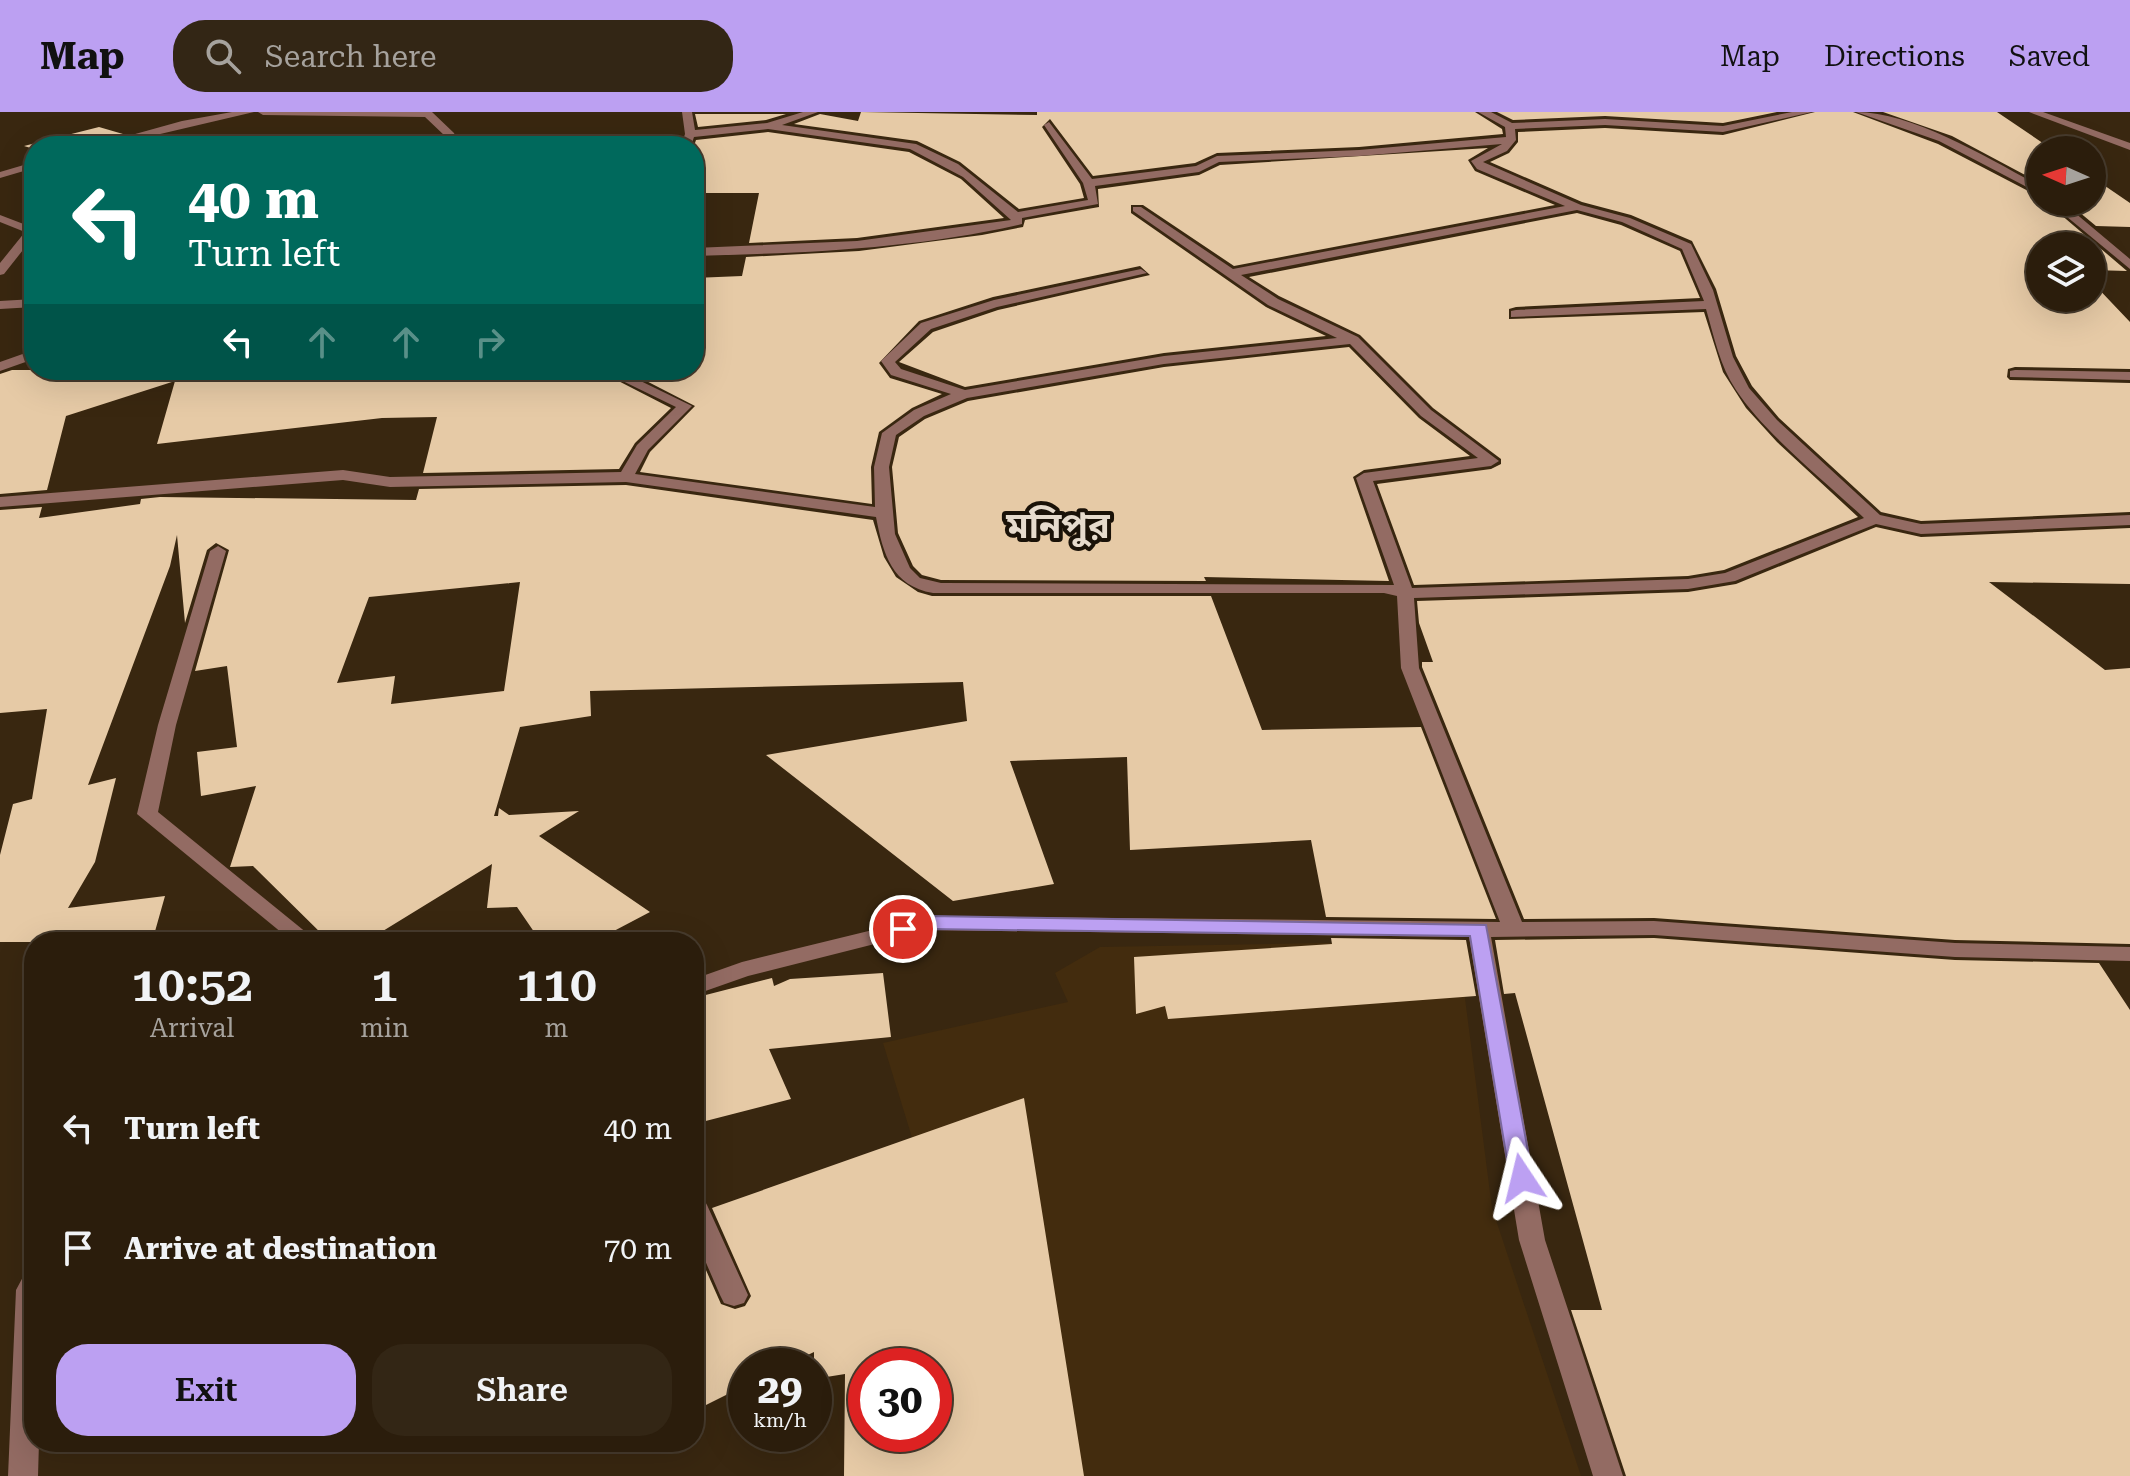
<!DOCTYPE html>
<html lang="en">
<head>
<meta charset="utf-8">
<style>
	:root { --surface:#2b1d0c; --page:#332615; --text:#f1f3f6; --muted:#a6a29d; --line:#473b2d; --accent:#bca0f2 }
	body { margin:0; font-family:"Roboto Serif","Noto Sans Bengali",serif; background:var(--page); color:var(--text); height:100vh; display:flex; flex-direction:column; font-size:30px; white-space:nowrap }
	* { box-sizing:border-box; margin:0 }
	p { font-size:26px; color:var(--muted) }
	.icon { flex:none; width:44px; height:44px; fill:none; stroke:currentColor; stroke-width:2; stroke-linecap:round; stroke-linejoin:round }
	.map { position:relative; flex:1; overflow:hidden }
	.side { position:absolute; left:24px; top:820px; width:680px; height:520px; display:flex; flex-direction:column; background:var(--surface); border-radius:32px; box-shadow:0 8px 32px #0002,0 0 0 2px var(--line) }
	.side>* { flex:none }
	.banner { position:absolute; left:24px; top:24px; width:680px; height:244px; border-radius:32px; box-shadow:0 8px 32px #0002,0 0 0 2px var(--line); background:#00695c; color:#fff; overflow:hidden }
	.needle { width:52px; rotate:273deg }
	.tools { position:absolute; left:2026px; top:24px; display:grid; gap:16px }
	.tools a { display:grid; place-items:center; width:80px; height:80px; border-radius:50%; background:var(--surface); box-shadow:0 8px 32px #0002,0 0 0 2px var(--line); font-size:40px }
	.speed { position:absolute; left:728px; top:1236px; display:flex; gap:16px; font-size:40px; font-weight:700; text-align:center }
	.speed>* { display:grid; place-content:center; width:104px; height:104px; border-radius:50%; background:var(--surface); box-shadow:0 8px 32px #0002,0 0 0 2px var(--line); line-height:1 }
	.speed small { font-size:20px; font-weight:400 }
	.speed .limit { border:12px solid #d22; background:#fff; color:#111 }
	.pin { position:absolute; display:grid; place-items:center; width:68px; height:68px; color:#fff; margin:-34px; border:4px solid #fff; border-radius:50%; box-shadow:0 2px 8px #0007 }
	.me { position:absolute; width:88px; margin:-44px; rotate:350deg; stroke-linejoin:round; filter:drop-shadow(0 0 6px #0008) }
	.turn { display:flex; align-items:center; gap:28px; height:168px; padding:0 32px; font-size:36px }
	.turn .icon { width:104px; height:104px; stroke-width:2.5 }
	.turn b { display:block; font-size:56px; line-height:68px }
	.lanes { display:flex; align-items:center; height:76px; padding:0 32px; background:#0003; justify-content:center; gap:40px; direction:ltr }
	.lanes .off { opacity:.35 }
	.eta { display:flex; justify-content:space-evenly; align-items:center; height:136px; text-align:center }
	.eta b { font-size:48px; font-weight:600; line-height:56px }
	.cta { display:flex; gap:16px; margin-top:auto; padding:16px 32px }
	.cta a { flex:1; height:92px; border-radius:32px; background:var(--accent); color:#111; font-size:32px; font-weight:600; line-height:92px; text-align:center }
	.cta a+a { background:var(--page); color:var(--text) }
	ul { padding:0; list-style:none }
	li { display:flex; align-items:center; gap:24px; height:120px; padding:0 32px }
	li div { flex:1 }
	li b { display:block; font-size:30px }
	li em { font-style:normal }
	header { display:flex; align-items:center; gap:48px; box-sizing:border-box; height:112px; padding:0 40px; background:var(--accent); color:#111 }
	header strong { font-size:38px }
	nav { display:flex; gap:44px; margin-inline-start:auto; font-size:28px }
	.search { width:560px; height:72px; background:var(--page); display:flex; align-items:center; gap:20px; box-sizing:border-box; padding:0 28px; border-radius:32px; color:var(--muted); font-size:30px }
	.map>svg:first-child { display:block }
	.built { fill:#432c0e }
	.building { fill:#e6caa6; fill-rule:evenodd }
	.lines { fill:none; stroke-linecap:round; stroke-linejoin:round }
	.minor { fill:#936b63; fill-rule:evenodd }
	.route { fill:#bca0f2; stroke:#7a689d; stroke-width:2 }
	.labels { text-anchor:middle; stroke-width:8; stroke-linejoin:round; paint-order:stroke }
	.district-label { font-size:36px; font-weight:bold; fill:#e6dbcd; stroke:#1a1208 }
</style>
</head>
<body>
<header>
<strong>Map</strong>
<div class="search"><svg class="icon" aria-label="search" viewBox="0 0 24 24"><circle cx="10" cy="10" r="6"/><path d="M15 15l6 6"/></svg>Search here</div>
<nav><a>Map</a><a>Directions</a><a>Saved</a></nav>
</header>
<div class="map">
<svg width="2130" height="1364" viewBox="0 0 2130 1364">
	<rect width="100%" height="100%" fill="#392710"/>
	<!-- built -->
	<path class="built" d="M 1434,829 L 1458,832 L 1492,1096 L 1581,1364 L 1016,1364 L 883,931 L 1068,890 L 1055,861 L 1100,835 Z"/>
	<!-- building -->
	<path class="building" d="M 861,0 L 1037,3 L 1037,0 L 1475,0 L 1502,17 L 1503,22 L 1359,35 L 1217,41 L 1195,51 L 1093,64 L 1050,7 L 1042,15 L 1080,72 L 1084,86 L 1019,97 L 960,50 L 917,29 L 794,12 L 820,2 L 858,9 Z
		M 1497,0 L 1777,0 L 1723,11 L 1605,4 L 1513,8 Z
		M 1815,0 L 1853,0 L 1938,32 L 2040,85 L 2040,90 L 2046,90 L 2127,159 L 2092,158 L 2092,134 L 2040,134 L 2040,186 L 2092,186 L 2092,170 L 2130,210 L 2130,257 L 2015,255 L 2008,257 L 2007,265 L 2010,268 L 2130,271 L 2130,400 L 1921,409 L 1881,400 L 1779,306 L 1752,274 L 1736,244 L 1716,177 L 1692,129 L 1631,103 L 1582,90 L 1490,50 L 1509,41 L 1518,30 L 1518,20 L 1605,16 L 1723,23 Z
		M 1883,0 L 1997,0 L 2053,38 L 2040,38 L 2040,71 L 1952,24 Z
		M 695,2 L 786,2 L 766,8 L 698,15 Z
		M 99,15 L 123,22 L 89,34 L 34,34 L 34,37 L 24,34 Z
		M 768,20 L 909,40 L 961,67 L 1004,106 L 857,126 L 749,131 L 759,81 L 694,81 L 694,34 L 696,28 Z
		M 1488,36 L 1468,48 L 1475,59 L 1555,93 L 1234,154 L 1143,93 L 1131,93 L 1131,101 L 1266,195 L 1326,224 L 1164,241 L 965,275 L 899,250 L 933,220 L 998,198 L 1150,163 L 1140,154 L 993,185 L 919,209 L 879,251 L 890,266 L 942,282 L 912,296 L 879,320 L 871,355 L 872,392 L 640,360 L 650,340 L 695,294 L 625,258 L 694,258 L 694,166 L 742,164 L 746,145 L 859,139 L 982,123 L 1023,115 L 1025,108 L 1099,95 L 1098,77 L 1199,63 L 1220,53 Z
		M 2092,65 L 2130,91 L 2130,115 L 2096,114 L 2067,90 L 2092,90 Z
		M 1577,101 L 1621,113 L 1680,139 L 1700,186 L 1516,195 L 1509,197 L 1509,207 L 1704,200 L 1723,260 L 1746,296 L 1777,330 L 1858,405 L 1724,458 L 1688,464 L 1414,473 L 1377,372 L 1491,357 L 1501,352 L 1501,347 L 1433,296 L 1360,223 L 1279,184 L 1249,165 Z
		M 1349,235 L 1419,306 L 1470,344 L 1364,358 L 1353,365 L 1389,469 L 1204,465 L 1206,469 L 941,468 L 922,463 L 913,454 L 898,421 L 892,355 L 899,325 L 925,307 L 968,289 L 1164,255 Z
		M 12,258 L 597,258 L 671,296 L 635,331 L 619,357 L 423,361 L 437,305 L 382,306 L 157,332 L 175,269 L 66,304 L 47,378 L 0,382 L 0,262 Z
		M 626,373 L 873,408 L 884,445 L 896,465 L 918,480 L 932,484 L 1211,484 L 1262,618 L 1421,615 L 1496,807 L 1326,805 L 1311,728 L 1130,738 L 1127,645 L 1010,649 L 1054,772 L 953,789 L 766,643 L 967,609 L 963,570 L 590,579 L 591,604 L 520,615 L 494,704 L 498,704 L 499,696 L 509,703 L 579,699 L 539,724 L 650,800 L 593,830 L 541,830 L 517,795 L 487,796 L 492,752 L 365,830 L 330,830 L 253,754 L 230,755 L 256,674 L 201,684 L 197,640 L 237,635 L 227,554 L 195,559 L 229,438 L 216,431 L 207,438 L 185,511 L 177,423 L 170,454 L 88,673 L 116,666 L 95,750 L 68,796 L 165,784 L 152,830 L 0,830 L 0,743 L 13,692 L 32,687 L 47,597 L 0,601 L 0,398 L 42,395 L 39,406 L 140,392 L 141,387 L 160,385 L 416,388 L 419,377 ZM 520,470 L 504,579 L 391,592 L 395,564 L 337,571 L 369,485 Z
		M 1876,415 L 1921,425 L 2130,416 L 2130,472 L 1989,470 L 2105,558 L 2130,556 L 2130,832 L 1955,828 L 1654,806 L 1524,807 L 1422,555 L 1422,550 L 1433,550 L 1419,511 L 1417,489 L 1688,480 L 1736,472 Z
		M 1331,826 L 1466,828 L 1476,884 L 1168,907 L 1165,894 L 1136,902 L 1134,845 L 1332,832 Z
		M 1654,826 L 1955,848 L 2099,851 L 2130,898 L 2130,1364 L 1626,1364 L 1571,1198 L 1602,1198 L 1515,881 L 1504,882 L 1495,828 Z
		M 883,861 L 891,925 L 769,937 L 791,987 L 694,1012 L 694,886 L 772,866 L 774,874 L 790,867 Z
		M 1024,986 L 1084,1364 L 844,1364 L 845,1262 L 814,1267 L 814,1240 L 785,1254 L 746,1254 L 746,1273 L 694,1299 L 694,1131 L 721,1192 L 735,1197 L 745,1194 L 751,1184 L 712,1096 ZM 866,1254 L 934,1254 L 934,1322 L 866,1322 Z"/>
	<g class="lines">
		<!-- minor -->
		<path class="minor" d="M 232,0 L 254,0 L 109,34 L 92,34 L 182,9 Z
			M 258,0 L 432,0 L 454,21 L 459,34 L 449,34 L 445,24 L 425,5 L 263,3 Z
			M 682,0 L 692,0 L 695,18 L 767,11 L 803,0 L 818,0 L 782,13 L 916,32 L 958,52 L 1018,100 L 1088,88 L 1083,71 L 1044,13 L 1049,10 L 1092,67 L 1196,54 L 1217,44 L 1359,38 L 1506,25 L 1505,15 L 1478,0 L 1491,0 L 1512,11 L 1605,7 L 1723,14 L 1792,0 L 1812,0 L 1723,20 L 1605,13 L 1515,17 L 1516,28 L 1507,39 L 1483,50 L 1581,93 L 1630,106 L 1691,132 L 1713,178 L 1733,245 L 1749,276 L 1777,308 L 1880,403 L 1921,412 L 2130,403 L 2130,413 L 1921,422 L 1876,412 L 1735,469 L 1688,477 L 1414,486 L 1419,556 L 1522,810 L 1654,809 L 1955,831 L 2130,835 L 2130,849 L 1955,845 L 1654,823 L 1491,825 L 1545,1128 L 1623,1364 L 1593,1364 L 1519,1128 L 1469,825 L 930,818 L 748,864 L 694,883 L 694,867 L 742,850 L 930,804 L 1500,810 L 1401,556 L 1397,484 L 1384,481 L 933,481 C 892,474 883,442 876,405 L 626,370 L 390,375 L 343,368 L 0,395 L 0,385 L 343,358 L 390,365 L 621,360 L 637,333 L 676,295 L 600,258 L 618,258 L 692,294 L 648,338 L 635,362 L 875,395 L 874,355 L 882,321 L 914,298 L 951,282 L 891,263 L 881,249 L 921,211 L 994,188 L 1141,157 L 1147,161 L 997,195 L 931,217 L 895,250 L 901,257 L 965,278 L 1164,244 L 1337,226 L 1268,193 L 1133,99 L 1133,95 L 1141,95 L 1233,157 L 1565,94 L 1477,57 L 1471,49 L 1502,32 L 1359,44 L 1219,50 L 1199,60 L 1095,74 L 1098,92 L 1022,106 L 1022,112 C 915,137 803,141 694,144 L 694,136 L 857,129 L 1011,108 L 963,65 L 910,37 L 768,17 L 694,25 L 691,34 L 681,34 L 685,22 ZM 1577,98 L 1622,110 L 1682,137 L 1704,189 L 1516,198 L 1511,199 L 1511,205 L 1706,197 C 1714,225 1720,254 1736,278 C 1765,322 1825,369 1864,406 L 1725,461 L 1688,467 L 1412,476 L 1373,369 L 1491,354 L 1499,349 L 1431,298 L 1358,225 L 1278,187 L 1241,163 ZM 1350,232 L 1421,304 L 1478,346 L 1364,361 L 1356,366 L 1394,473 L 941,471 L 920,466 L 910,456 L 895,422 L 889,355 L 896,323 L 924,304 L 967,286 L 1164,252 Z
			M 1856,0 C 1914,0 1989,47 2040,74 L 2040,82 L 1939,29 Z
			M 2029,0 L 2043,0 L 2130,31 L 2130,38 Z
			M 34,50 L 34,56 L 0,66 L 0,60 Z
			M 2049,90 L 2062,90 L 2130,147 L 2130,157 Z
			M 0,103 L 34,116 L 34,124 L 4,162 L 0,163 L 0,151 L 25,120 L 0,110 Z
			M 34,187 L 34,195 L 0,197 L 0,189 Z
			M 34,238 L 34,247 L 0,259 L 0,250 Z
			M 2015,258 L 2130,260 L 2130,268 L 2010,265 L 2010,259 Z
			M 218,434 L 226,439 L 176,613 L 158,700 L 318,830 L 293,830 L 137,702 L 158,613 L 210,439 Z
			M 694,1083 L 703,1086 L 707,1093 L 748,1183 L 744,1191 L 734,1194 L 724,1191 L 720,1183 L 694,1123 Z
			M 34,1160 L 34,1330 L 39,1330 L 38,1364 L 8,1364 L 16,1178 L 24,1163 Z"/>
	</g>
	<!-- route -->
	<path class="route" d="M 930,804 L 1486,813 L 1533,1066 L 1530,1072 L 1513,1072 L 1510,1066 L 1470,824 L 930,817 L 903,824 L 893,817 L 896,813 Z"/>
	<g class="labels">
		<!-- district labels -->
		<g class="district-label">
			<text x="1058" y="426">মনিপুর</text>
		</g>
	</g>
</svg>
<div class="tools">
<a><svg class="needle" viewBox="-14 -14 28 28"><path d="M0-13l5 13h-10z" fill="#e53935"/><path d="M0 13l5-13h-10z" fill="#a6a29d"/></svg></a>
<a><svg class="icon" aria-label="layers" viewBox="0 0 24 24"><path d="M12 4l9 5-9 5-9-5zM3 14l9 5 9-5"/></svg></a>
</div>
<div class="speed"><div>29<small>km/h</small></div><div class="limit">30</div></div>
<div class="pin" style="left:903px;top:817px;background:#d93025"><svg class="icon" aria-label="arrive" viewBox="0 0 24 24"><path d="M6 21V4h12l-3 4 3 4H6"/></svg></div>
<svg class="me" style="left:1522px;top:1066px" viewBox="-20 -20 40 40"><path d="M0-17L14 15 0 8-14 15z" fill="#bca0f2" stroke="#fff" stroke-width="4"/></svg>
<div class="banner">
<div class="turn"><svg class="icon" aria-label="left" viewBox="0 0 24 24"><path d="M17 20v-9H6M10 6l-5 5 5 5"/></svg><div><b>40 m</b>Turn left</div></div>
<div class="lanes"><svg class="icon" aria-label="left" viewBox="0 0 24 24"><path d="M17 20v-9H6M10 6l-5 5 5 5"/></svg><svg class="icon off" aria-label="ahead" viewBox="0 0 24 24"><path d="M12 20V5M6 11l6-6 6 6"/></svg><svg class="icon off" aria-label="ahead" viewBox="0 0 24 24"><path d="M12 20V5M6 11l6-6 6 6"/></svg><svg class="icon off" aria-label="right" viewBox="0 0 24 24"><path d="M7 20v-9h11M14 6l5 5-5 5"/></svg></div>
</div>
<section class="side">
<div class="eta">
<div><b>10:52</b><p>Arrival</p></div>
<div><b>1</b><p>min</p></div>
<div><b>110</b><p>m</p></div>
</div>
<ul>
<li><svg class="icon" aria-label="left" viewBox="0 0 24 24"><path d="M17 20v-9H6M10 6l-5 5 5 5"/></svg><div><b>Turn left</b></div><em>40 m</em></li>
<li><svg class="icon" aria-label="arrive" viewBox="0 0 24 24"><path d="M6 21V4h12l-3 4 3 4H6"/></svg><div><b>Arrive at destination</b></div><em>70 m</em></li>
</ul>
<div class="cta"><a>Exit</a><a>Share</a></div>
</section>
</div>
</body>
</html>
